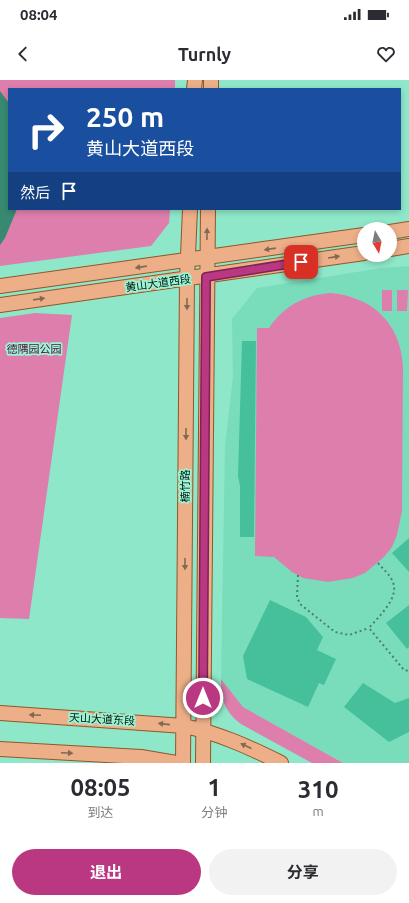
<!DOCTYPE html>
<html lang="zh">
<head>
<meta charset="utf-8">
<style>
	:root { --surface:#fff; --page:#f2f2f3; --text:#2b2b33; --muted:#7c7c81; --accent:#ba3882 }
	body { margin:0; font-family:Ubuntu,"Noto Sans SC",sans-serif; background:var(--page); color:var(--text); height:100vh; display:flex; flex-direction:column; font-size:15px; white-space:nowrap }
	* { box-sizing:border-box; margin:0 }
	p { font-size:13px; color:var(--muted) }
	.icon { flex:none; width:22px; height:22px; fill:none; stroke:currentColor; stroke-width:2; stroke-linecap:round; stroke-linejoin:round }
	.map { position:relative; height:683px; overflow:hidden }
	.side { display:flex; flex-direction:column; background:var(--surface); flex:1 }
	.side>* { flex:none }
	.banner { position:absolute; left:8px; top:8px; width:393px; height:122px; border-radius:0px; box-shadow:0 2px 6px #0003; background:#1a4fa0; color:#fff; overflow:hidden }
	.needle { width:26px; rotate:170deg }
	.controls { position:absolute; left:357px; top:142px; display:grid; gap:8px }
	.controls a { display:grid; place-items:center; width:40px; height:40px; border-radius:50%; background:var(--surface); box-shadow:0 2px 6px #0003; font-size:20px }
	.pin { position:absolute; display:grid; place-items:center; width:34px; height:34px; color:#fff; margin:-17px; border-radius:8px; box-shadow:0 2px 6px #0006 }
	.me { position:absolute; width:44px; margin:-22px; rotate:0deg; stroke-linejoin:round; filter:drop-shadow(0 0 3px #0008) }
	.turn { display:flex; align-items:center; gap:14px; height:84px; padding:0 12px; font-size:18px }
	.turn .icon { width:52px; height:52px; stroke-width:2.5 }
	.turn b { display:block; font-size:28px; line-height:34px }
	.then { display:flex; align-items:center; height:38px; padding:0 12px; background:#0003; gap:8px; font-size:15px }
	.eta { display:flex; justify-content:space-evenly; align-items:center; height:68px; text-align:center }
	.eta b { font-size:24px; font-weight:700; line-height:28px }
	.button { display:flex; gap:8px; margin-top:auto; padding:8px 12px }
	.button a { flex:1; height:46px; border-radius:24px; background:var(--accent); color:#fff; font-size:16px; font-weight:700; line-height:46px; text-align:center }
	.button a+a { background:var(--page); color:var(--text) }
	.status { display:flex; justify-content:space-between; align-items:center; height:28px; padding:0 20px; background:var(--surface); direction:ltr }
	.status svg { height:11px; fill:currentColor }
	header { display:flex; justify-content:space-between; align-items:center; height:52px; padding:0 12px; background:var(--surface); font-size:18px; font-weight:700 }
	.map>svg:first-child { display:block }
	.built { fill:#79ddbc }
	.green { fill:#dd7ead }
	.water { fill:#378a71 }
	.building { fill:#46c09b }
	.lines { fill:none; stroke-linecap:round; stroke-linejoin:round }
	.major-casing { stroke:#925629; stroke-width:16 }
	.path { stroke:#4a816d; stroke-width:2; stroke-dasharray:2 3; stroke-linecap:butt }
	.major { stroke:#edaf88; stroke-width:14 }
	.oneway { fill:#826950 }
	.route-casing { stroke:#792454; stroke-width:10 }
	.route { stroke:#ba3882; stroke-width:7 }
	.labels { text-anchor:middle; stroke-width:3.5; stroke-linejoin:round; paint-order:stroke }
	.street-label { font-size:11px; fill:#00130b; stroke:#9bf4d5 }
	.park-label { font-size:11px; fill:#540f37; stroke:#9bf4d5 }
</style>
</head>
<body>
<div class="status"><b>08:04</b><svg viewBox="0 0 49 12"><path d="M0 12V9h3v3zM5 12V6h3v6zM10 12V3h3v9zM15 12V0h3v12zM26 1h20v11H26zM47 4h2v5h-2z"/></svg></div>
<header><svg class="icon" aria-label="back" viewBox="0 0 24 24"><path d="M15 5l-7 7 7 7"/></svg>Turnly<svg class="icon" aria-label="heart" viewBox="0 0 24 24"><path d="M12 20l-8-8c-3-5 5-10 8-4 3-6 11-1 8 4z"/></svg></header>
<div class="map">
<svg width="409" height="683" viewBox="0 0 409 683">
	<rect width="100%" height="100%" fill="#8ee7c8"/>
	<!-- built -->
	<path class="built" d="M 409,186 L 409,683 L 343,683 L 243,627 L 221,599 L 225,365 L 233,297 L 232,239 L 257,208 L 381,188 Z"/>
	<!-- green -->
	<path class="green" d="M 0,0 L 175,0 L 175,9 L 9,9 L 9,129 L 170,129 L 169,143 L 151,166 L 0,186 Z
		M 382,210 L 392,210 L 392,231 L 382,231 Z
		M 397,210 L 408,210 L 407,231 L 397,231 Z
		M 331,213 C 373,217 401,244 403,287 L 402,431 L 397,455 L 392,467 L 384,477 L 365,493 L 353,498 L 328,502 L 303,498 L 292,492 L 274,477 L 255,476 L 257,248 L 269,248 C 284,226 304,215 331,213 Z
		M 35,233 L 72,235 L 29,539 L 0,538 L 0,238 Z
		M 221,599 L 243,627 L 343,683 L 312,683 L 241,644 C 224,631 221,619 221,599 Z"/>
	<!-- water -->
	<path class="water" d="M 0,11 L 9,23 L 9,129 L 17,129 L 5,158 L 0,165 Z"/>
	<!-- building -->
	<path class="building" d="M 242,261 L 256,261 L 254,457 L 240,457 L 240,406 L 238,396 Z
		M 409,458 L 409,492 L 392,473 Z
		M 270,520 L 306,537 L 323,557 L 317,570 L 336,579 L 324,605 L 319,603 L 308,627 L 247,599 L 243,576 Z
		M 409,525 L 409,567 L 407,569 L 386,543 Z
		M 363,603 L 395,623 L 409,618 L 409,652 L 389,662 L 344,627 Z"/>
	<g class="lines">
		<!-- major casing -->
		<g class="major-casing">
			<path id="major" d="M 194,9 L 195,0
				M 211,9 L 211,0
				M 390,152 L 409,149
				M 390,169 L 409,166
				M 0,206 L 364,155
				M 0,225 L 364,173
				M 0,633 L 184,646 C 218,653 249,667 281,683
				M 0,669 L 141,677 L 176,683
				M 183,683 L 187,199 L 190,129
				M 203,683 L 208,129"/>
		</g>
		<!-- path -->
		<path class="path" d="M 378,483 C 383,489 389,494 392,500 C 401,517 379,536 369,548 L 404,590 L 409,591
			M 298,495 L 297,517 L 300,524 L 335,552 L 349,555 L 369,548"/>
		<!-- major -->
		<use href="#major" class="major"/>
	</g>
	<!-- one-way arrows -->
	<defs><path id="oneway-solid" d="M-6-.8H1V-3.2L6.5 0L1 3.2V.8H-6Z"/></defs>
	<g class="oneway">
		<use href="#oneway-solid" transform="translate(207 154) rotate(-89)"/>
		<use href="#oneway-solid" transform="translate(270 169) rotate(172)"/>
		<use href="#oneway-solid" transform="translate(334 177) rotate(-9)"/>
		<use href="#oneway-solid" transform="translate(141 187) rotate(172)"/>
		<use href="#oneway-solid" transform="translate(39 219) rotate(-8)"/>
		<use href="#oneway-solid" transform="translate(187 224) rotate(90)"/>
		<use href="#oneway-solid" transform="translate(186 354) rotate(90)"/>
		<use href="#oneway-solid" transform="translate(185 484) rotate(90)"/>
		<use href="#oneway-solid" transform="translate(35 635) rotate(-177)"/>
		<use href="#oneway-solid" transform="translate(164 644) rotate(-174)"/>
		<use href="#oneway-solid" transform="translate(246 666) rotate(-155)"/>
		<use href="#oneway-solid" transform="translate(67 673) rotate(3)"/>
	</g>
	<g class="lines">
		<!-- route casing -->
		<g class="route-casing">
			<path id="route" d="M 203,618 L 206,197 L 301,182"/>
		</g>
		<!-- route -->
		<use href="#route" class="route"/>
	</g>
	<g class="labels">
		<!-- street labels -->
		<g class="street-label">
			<text transform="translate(158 203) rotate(-8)" y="4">黄山大道西段</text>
			<text transform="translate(185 406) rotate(-90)" y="4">楠竹路</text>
			<text transform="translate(102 639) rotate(3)" y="4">天山大道东段</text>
		</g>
		<!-- park labels -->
		<g class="park-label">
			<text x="34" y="273">德隅园公园</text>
		</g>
	</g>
</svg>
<div class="controls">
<a><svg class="needle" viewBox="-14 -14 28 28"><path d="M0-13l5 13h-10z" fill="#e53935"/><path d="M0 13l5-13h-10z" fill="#7c7c81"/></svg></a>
</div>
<div class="pin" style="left:301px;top:182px;background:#d93025"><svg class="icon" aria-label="arrive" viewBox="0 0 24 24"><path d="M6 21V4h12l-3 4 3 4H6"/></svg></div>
<svg class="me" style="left:203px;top:618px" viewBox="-20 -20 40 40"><circle r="17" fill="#ba3882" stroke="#fff" stroke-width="3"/><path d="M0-11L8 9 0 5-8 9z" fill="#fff"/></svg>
<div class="banner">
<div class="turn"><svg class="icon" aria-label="right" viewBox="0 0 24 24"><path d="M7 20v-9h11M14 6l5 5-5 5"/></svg><div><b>250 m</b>黄山大道西段</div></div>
<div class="then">然后<svg class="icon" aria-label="arrive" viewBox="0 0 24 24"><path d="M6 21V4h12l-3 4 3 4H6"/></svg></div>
</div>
</div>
<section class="side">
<div class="eta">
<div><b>08:05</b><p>到达</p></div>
<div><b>1</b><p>分钟</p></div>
<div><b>310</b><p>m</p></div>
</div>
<div class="button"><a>退出</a><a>分享</a></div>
</section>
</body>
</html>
